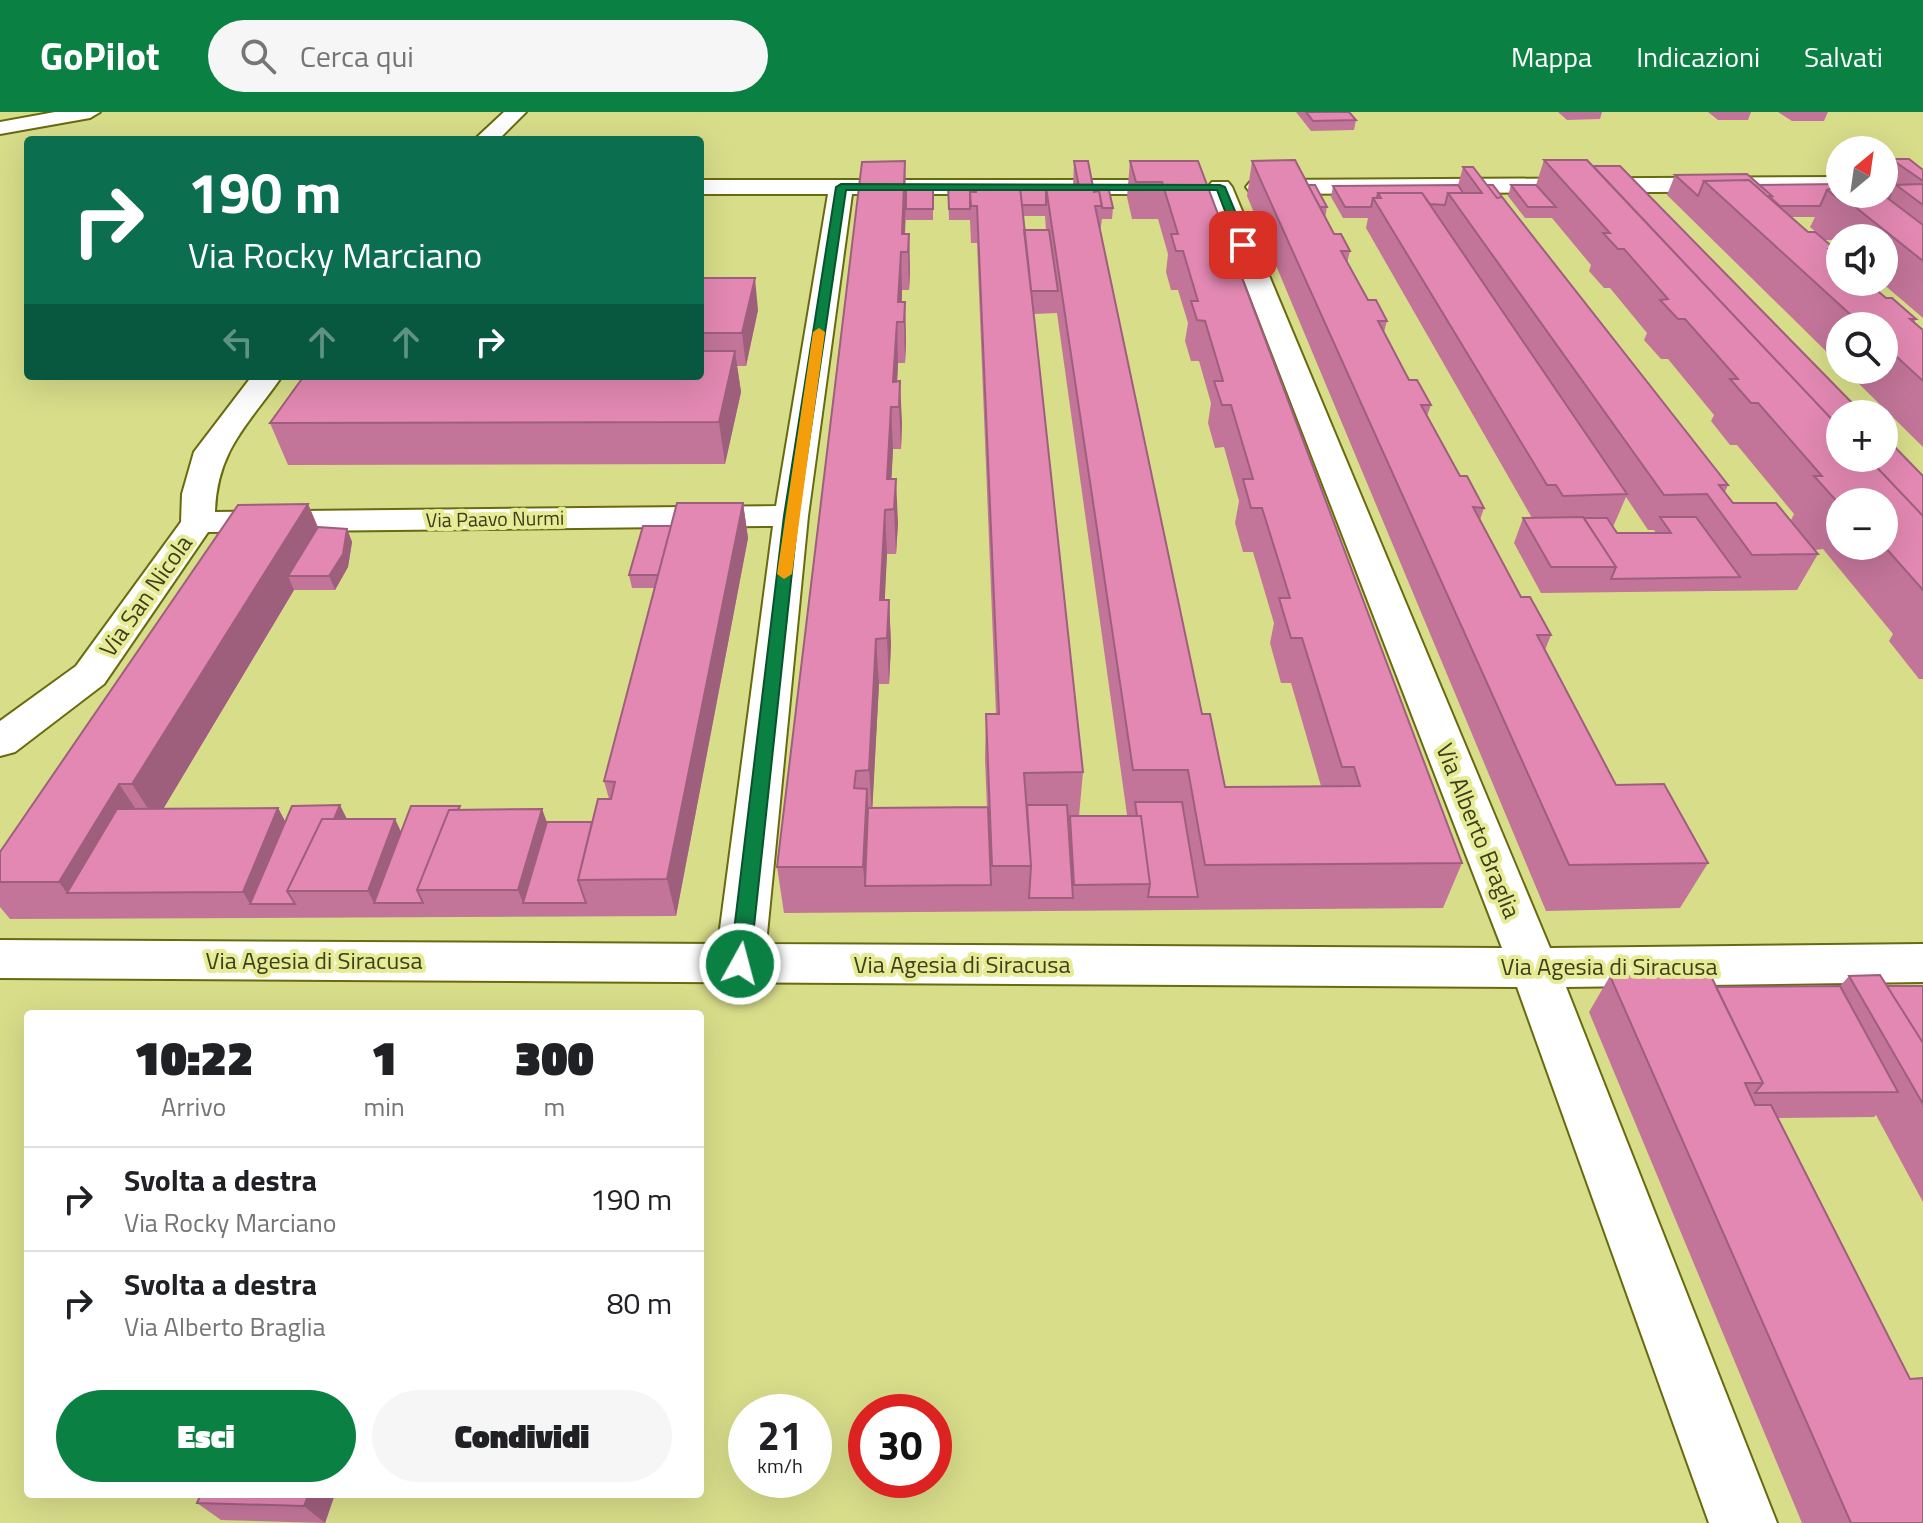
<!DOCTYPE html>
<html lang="it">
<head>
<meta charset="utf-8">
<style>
	:root { --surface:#fff; --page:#f6f6f6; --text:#202124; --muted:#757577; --line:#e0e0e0; --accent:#0b8043 }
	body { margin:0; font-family:"Titillium Web",sans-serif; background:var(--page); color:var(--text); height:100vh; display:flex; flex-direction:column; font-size:30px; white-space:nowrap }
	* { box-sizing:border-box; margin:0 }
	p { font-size:26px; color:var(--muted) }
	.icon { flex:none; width:44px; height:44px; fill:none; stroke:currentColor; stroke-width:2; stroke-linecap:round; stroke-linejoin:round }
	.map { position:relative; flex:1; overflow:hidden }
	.drawer { position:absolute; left:24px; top:898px; width:680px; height:488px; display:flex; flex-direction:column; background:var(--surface); border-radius:8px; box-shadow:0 8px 32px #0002 }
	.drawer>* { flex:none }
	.hud { position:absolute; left:24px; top:24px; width:680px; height:244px; border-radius:8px; box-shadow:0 8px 32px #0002; background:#0b6e4f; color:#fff; overflow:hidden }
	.needle { width:52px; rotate:29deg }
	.controls { position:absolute; left:1826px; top:24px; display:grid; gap:16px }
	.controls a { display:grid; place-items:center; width:72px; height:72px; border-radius:50%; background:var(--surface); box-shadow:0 8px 32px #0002; font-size:40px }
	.speed { position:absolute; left:728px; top:1282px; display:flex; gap:16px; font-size:40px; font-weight:700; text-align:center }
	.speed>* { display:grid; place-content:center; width:104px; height:104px; border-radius:50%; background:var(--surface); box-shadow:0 8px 32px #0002; line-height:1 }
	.speed small { font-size:20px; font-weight:400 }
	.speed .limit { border:12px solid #d22; background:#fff; color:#111 }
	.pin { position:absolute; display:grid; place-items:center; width:68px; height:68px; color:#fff; margin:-34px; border-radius:16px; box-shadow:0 4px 12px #0006 }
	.me { position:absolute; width:88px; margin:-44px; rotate:7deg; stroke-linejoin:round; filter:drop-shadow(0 0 6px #0008) }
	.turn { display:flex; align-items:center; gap:28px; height:168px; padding:0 32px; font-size:36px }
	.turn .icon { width:104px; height:104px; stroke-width:2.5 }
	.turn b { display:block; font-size:56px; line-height:68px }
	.lanes { display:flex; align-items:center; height:76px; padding:0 32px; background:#0003; justify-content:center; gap:40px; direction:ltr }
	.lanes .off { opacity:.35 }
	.eta { display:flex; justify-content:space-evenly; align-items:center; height:136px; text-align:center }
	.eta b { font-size:48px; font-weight:800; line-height:56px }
	.button { display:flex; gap:16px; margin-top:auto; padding:16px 32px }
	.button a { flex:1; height:92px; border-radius:48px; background:var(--accent); color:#fff; font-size:32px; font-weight:800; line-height:92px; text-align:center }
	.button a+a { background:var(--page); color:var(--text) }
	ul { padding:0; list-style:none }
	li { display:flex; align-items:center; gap:24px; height:104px; padding:0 32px; border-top:2px solid var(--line) }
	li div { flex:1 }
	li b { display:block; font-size:30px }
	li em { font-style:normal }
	header { display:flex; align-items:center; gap:48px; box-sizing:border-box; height:112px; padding:0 40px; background:var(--accent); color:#fff }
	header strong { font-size:38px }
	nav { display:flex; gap:44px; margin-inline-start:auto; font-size:28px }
	.search { width:560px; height:72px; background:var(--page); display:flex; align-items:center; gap:20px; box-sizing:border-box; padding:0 28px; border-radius:44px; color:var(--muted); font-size:30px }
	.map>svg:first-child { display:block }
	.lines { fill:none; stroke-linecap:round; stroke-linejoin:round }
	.minor-casing { stroke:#686a0e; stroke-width:4 }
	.minor { fill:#fff; fill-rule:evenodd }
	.wall { fill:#c27599; fill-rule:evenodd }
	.shaded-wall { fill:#9e5f7d }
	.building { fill:#e288b2; stroke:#9e5f7d; stroke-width:2 }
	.route { fill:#0b8043; stroke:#07532c; stroke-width:2 }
	.slow { fill:#f59e0b }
	.labels { text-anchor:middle; stroke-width:8; stroke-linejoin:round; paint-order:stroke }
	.far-street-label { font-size:20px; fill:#3e3f1d; stroke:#e6eb96 }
	.street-label { font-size:24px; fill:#3e3f1d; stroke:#e6eb96 }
</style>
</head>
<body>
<header>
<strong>GoPilot</strong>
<div class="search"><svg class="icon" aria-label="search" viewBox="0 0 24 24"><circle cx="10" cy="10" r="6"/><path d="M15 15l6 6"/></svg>Cerca qui</div>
<nav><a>Mappa</a><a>Indicazioni</a><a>Salvati</a></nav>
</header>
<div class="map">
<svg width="1923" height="1411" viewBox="0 0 1923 1411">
	<rect width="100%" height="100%" fill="#d8dd8a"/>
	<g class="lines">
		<!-- minor casing -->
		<g class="minor-casing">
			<path id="minor" d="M 55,0 L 100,0 L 90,6 L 0,22 L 0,10 Z
				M 504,0 L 526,0 L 498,28 L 474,28 Z
				M 1840,65 L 1840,79 L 1258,82 L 1250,80 L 1246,75 L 1250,70 L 1258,68 Z
				M 700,68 L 1186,68 L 1194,70 L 1198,75 L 1194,80 L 1186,82 L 852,82 L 808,404 L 766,832 L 1502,836 L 1208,75 L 1212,70 L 1228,70 L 1232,75 L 1550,836 L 1923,832 L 1923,870 L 1566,875 L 1777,1411 L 1709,1411 L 1517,875 L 0,866 L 0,828 L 718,832 L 773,414 L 208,420 L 104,572 L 15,640 L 0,644 L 0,609 L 76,554 L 181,410 L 182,382 L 194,340 L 252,264 L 282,264 C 249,312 217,337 215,400 L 776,394 L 828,82 L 700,82 Z"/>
		</g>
		<!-- minor -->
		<use href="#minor" class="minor"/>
	</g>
	<!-- wall -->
	<path class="wall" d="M 1296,0 L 1349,0 L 1356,8 L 1354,18 L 1311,19 Z
		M 1558,0 L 1602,0 L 1600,7 L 1567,8 Z
		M 1708,0 L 1751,0 L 1748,8 L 1718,8 Z
		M 1778,0 L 1828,0 L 1824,9 L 1792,9 Z
		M 1891,47 L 1923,58 L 1923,206 L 1881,170 L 1884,170 L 1884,126 L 1840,126 L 1840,135 L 1832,128 L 1825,128 L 1810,115 L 1815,105 L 1791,105 L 1808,120 L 1835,137 L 1833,141 L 1886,186 L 1916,207 L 1914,211 L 1923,218 L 1923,335 L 1845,258 L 1884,258 L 1884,214 L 1840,214 L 1840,253 L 1667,83 L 1675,63 L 1759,73 L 1884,82 L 1884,62 Z
		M 1544,48 L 1923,364 L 1923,567 L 1919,567 L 1889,529 L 1893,522 L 1823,437 L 1815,438 L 1791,408 L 1794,402 L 1737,333 L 1730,333 L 1711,309 L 1714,303 L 1668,247 L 1661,247 L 1644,228 L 1647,221 L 1610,176 L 1604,176 L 1589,159 L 1591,153 L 1552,106 L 1525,106 L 1508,84 L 1511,73 L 1536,73 ZM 1840,390 L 1884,390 L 1884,434 L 1840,434 Z
		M 1074,49 L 1093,74 L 1113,96 L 1112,107 L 1102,107 L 1100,121 L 1202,602 L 1225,675 L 1321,674 L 1291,571 L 1281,571 L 1270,531 L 1274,511 L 1253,440 L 1243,440 L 1235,411 L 1239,389 L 1224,335 L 1215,336 L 1208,311 L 1211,291 L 1199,249 L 1191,249 L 1185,229 L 1188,211 L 1178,178 L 1171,178 L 1166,160 L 1168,142 L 1158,107 L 1132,107 L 1127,85 L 1130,49 L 1198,49 L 1462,751 L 1443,796 L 784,801 L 777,755 L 906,75 L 933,74 L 933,108 L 906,108 L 906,102 L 905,122 L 909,122 L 910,160 L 909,178 L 902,178 L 902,190 L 905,190 L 906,230 L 905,251 L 898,251 L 897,269 L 902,311 L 901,337 L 893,337 L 891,367 L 898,411 L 896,442 L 887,442 L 884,488 L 889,488 L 891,533 L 889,572 L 879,572 L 872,696 L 987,695 L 985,648 L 986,602 L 996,602 L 977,131 L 971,131 L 970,108 L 949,108 L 948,74 L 1073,74 ZM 1023,104 L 1045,104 L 1046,118 L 1024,118 ZM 1057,201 L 1127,703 L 1079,704 L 1083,660 L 1034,202 Z
		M 1252,49 L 1308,73 L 1327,95 L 1325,106 L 1334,122 L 1350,139 L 1347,151 L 1368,188 L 1387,209 L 1384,220 L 1409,268 L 1431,293 L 1427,304 L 1460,364 L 1484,396 L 1480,408 L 1521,485 L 1551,523 L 1545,538 L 1616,673 L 1708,751 L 1680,796 L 1546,799 L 1247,84 Z
		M 1463,55 L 1728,373 L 1725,380 L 1733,391 L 1818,442 L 1797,478 L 1541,481 L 1514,431 L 1523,406 L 1532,406 L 1366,116 L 1368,106 L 1343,106 L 1331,85 L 1333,74 L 1458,73 ZM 1626,385 L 1648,418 L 1654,418 L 1656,421 L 1617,421 L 1613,415 Z
		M 700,166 L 758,198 L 746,254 L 737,254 L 741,280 L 725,352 L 288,353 L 270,311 L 700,264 Z
		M 743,391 L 748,426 L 676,804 L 10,807 L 0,795 L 0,740 L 308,392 L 318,415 L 347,417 L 352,430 L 348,455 L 335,478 L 294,478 L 163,697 L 278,696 L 285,710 L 347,707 L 395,707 L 401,720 L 462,698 L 542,697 L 547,710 L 592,710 L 609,687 L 604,669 L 654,476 L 632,476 L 629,463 L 671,414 Z
		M 1610,864 L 1716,875 L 1840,874 L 1849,864 L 1887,874 L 1923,874 L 1923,1090 L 1876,1003 L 1874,1005 L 1778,1006 L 1923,1411 L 1802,1411 L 1589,900 Z
		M 201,1382 L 335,1382 L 325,1411 L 221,1408 L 197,1391 Z"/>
	<!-- shaded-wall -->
	<path class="shaded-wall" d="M 905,49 L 906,85 L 904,140 L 902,122 Z
		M 909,122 L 910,160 L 909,178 L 908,140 Z
		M 901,140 L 902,178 L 901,210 L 898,190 Z
		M 755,166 L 758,198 L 746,254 L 742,221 Z
		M 905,190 L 906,230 L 905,251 L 904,210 Z
		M 897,210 L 898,251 L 896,295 L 893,270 Z
		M 735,239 L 741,280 L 725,352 L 719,310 Z
		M 900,269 L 902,311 L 901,337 L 899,295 Z
		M 891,295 L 893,337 L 890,398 L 887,367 Z
		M 896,367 L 898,411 L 896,442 L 894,397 Z
		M 743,391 L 748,426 L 676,804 L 667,767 Z
		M 308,392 L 323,428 L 288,464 L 294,478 L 156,709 L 132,672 Z
		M 885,398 L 887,442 L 883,526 L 880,488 Z
		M 347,417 L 352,430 L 348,455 L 335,478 L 329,464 Z
		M 889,488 L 891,533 L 889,572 L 887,526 Z
		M 876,527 L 879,572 L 872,704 L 869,658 Z
		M 119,672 L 144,709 L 67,781 L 59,770 Z
		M 867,677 L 870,722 L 865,774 L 863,755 Z
		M 340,693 L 347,707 L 300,779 Z
		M 278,696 L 292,722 L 250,792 L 243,780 Z
		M 542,697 L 551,724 L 523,791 L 518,778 Z
		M 395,707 L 407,733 L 374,791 L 368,779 Z
		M 309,1382 L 335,1382 L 325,1411 L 304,1394 Z"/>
	<!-- building -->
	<path class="building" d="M 1306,0 L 1349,0 L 1356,8 L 1313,9 Z
		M 1891,47 L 1909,47 L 1923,58 L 1923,69 Z
		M 1295,48 L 1334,122 L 1341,122 L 1350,139 L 1341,139 L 1368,188 L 1376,188 L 1387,209 L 1378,209 L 1409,268 L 1417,268 L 1431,293 L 1421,293 L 1460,364 L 1467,364 L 1484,396 L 1473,395 L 1521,485 L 1530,485 L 1551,523 L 1537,523 L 1616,673 L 1664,672 L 1708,751 L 1569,753 L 1252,49 Z
		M 1544,48 L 1587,48 L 1840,316 L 1840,346 L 1868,346 L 1923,404 L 1923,478 L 1884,434 L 1884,390 L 1840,390 L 1840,393 L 1814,364 L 1822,364 L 1758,291 L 1751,291 L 1730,267 L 1738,267 L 1685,207 L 1678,207 L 1660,188 L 1668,187 L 1624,137 L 1618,137 L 1603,121 L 1610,121 Z
		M 905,49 L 902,122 L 909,122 L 908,140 L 901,140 L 898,190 L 905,190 L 904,210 L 897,210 L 893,270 L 900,269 L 899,295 L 891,295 L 887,367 L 896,367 L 894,397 L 885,398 L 880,488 L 889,488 L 887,526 L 876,527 L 869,658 L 856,659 L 854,676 L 867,677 L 863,755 L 777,755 L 862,50 Z
		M 1074,49 L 1088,49 L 1094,80 L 1099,79 L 1102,94 L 1095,94 L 1202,602 L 1210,602 L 1225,675 L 1360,674 L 1354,655 L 1342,655 L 1302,526 L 1291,526 L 1279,486 L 1290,486 L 1262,396 L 1251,396 L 1243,367 L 1253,367 L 1231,293 L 1222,293 L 1214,269 L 1223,269 L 1205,209 L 1197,208 L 1191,189 L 1198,189 L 1183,139 L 1176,139 L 1171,122 L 1178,122 L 1162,70 L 1136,70 L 1130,49 L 1198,49 L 1462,751 L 1205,753 L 1188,658 L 1133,658 L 1046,75 L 1079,75 Z
		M 1593,54 L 1620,54 L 1863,302 L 1840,302 L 1840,316 Z
		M 1463,55 L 1473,55 L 1497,86 L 1502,85 L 1728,373 L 1719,373 L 1733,391 L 1776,391 L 1818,442 L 1752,443 L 1707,382 L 1664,383 L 1448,81 L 1482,81 Z
		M 1747,62 L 1772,84 L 1767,84 L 1749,68 L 1704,69 L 1698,84 L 1675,63 Z
		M 1749,68 L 1808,120 L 1815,120 L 1835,137 L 1829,137 L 1840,146 L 1840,170 L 1867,170 L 1886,186 L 1892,186 L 1916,207 L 1910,207 L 1923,218 L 1923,269 L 1884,233 L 1884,214 L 1863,214 L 1704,69 Z
		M 1840,72 L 1827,78 L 1820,94 L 1780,94 L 1771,86 L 1772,84 L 1759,73 Z
		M 1923,72 L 1923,93 L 1896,73 Z
		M 1308,73 L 1315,73 L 1327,95 L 1320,95 Z
		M 1458,73 L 1463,81 L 1448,81 L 1445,93 L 1430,92 L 1422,81 L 1378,81 L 1377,86 L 1373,86 L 1371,95 L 1345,95 L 1333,74 Z
		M 1487,73 L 1493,73 L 1509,94 L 1502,85 L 1497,86 Z
		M 1511,73 L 1536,73 L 1556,95 L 1528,95 Z
		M 1838,73 L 1840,73 L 1840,82 L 1882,82 L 1923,113 L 1923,149 L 1849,90 L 1843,90 L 1827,78 Z
		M 933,74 L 933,97 L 906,97 L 906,75 Z
		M 948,74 L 1073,74 L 1073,75 L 1046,75 L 1046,93 L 1022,93 L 1020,75 L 976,75 L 976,80 L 970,80 L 970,97 L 949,97 Z
		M 1093,74 L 1108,74 L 1113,96 L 1102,96 L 1099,79 L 1094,80 Z
		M 976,75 L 1020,75 L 1083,660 L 1024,661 L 1031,754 L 992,754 L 986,602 L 999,602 L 977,94 L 971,94 L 970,80 L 976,80 Z
		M 1884,76 L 1891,81 L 1889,87 L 1882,82 L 1884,82 Z
		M 1378,81 L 1422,81 L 1627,382 L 1563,384 L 1556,373 L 1547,373 L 1373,86 L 1381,86 Z
		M 1024,118 L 1049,118 L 1058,179 L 1031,179 Z
		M 700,166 L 755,166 L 742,221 L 700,221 Z
		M 700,239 L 735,239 L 719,310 L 270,311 L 304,264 L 700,264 Z
		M 1884,324 L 1923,364 L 1923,404 L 1868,346 L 1884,346 Z
		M 677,391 L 743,391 L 667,767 L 578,768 L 598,687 L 611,687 L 615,670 L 604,669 Z
		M 308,392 L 132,672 L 119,672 L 59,770 L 0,770 L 0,740 L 238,393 Z
		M 1583,405 L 1616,455 L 1551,455 L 1523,406 Z
		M 1660,405 L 1696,405 L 1740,465 L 1611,467 L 1616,455 L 1584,406 L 1607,406 L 1617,421 L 1671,421 Z
		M 643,414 L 671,414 L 658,463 L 629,463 Z
		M 318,415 L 347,417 L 343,442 L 329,464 L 288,464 Z
		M 1135,690 L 1182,690 L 1198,785 L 1148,785 L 1150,772 L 1141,704 L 1137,704 Z
		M 340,693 L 334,707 L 322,707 L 287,779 L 295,792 L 250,792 L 292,694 Z
		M 1027,693 L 1067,693 L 1073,786 L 1029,786 L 1031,754 Z
		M 411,694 L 460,694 L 458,698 L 449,698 L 417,778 L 423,791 L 374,791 Z
		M 988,695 L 991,773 L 865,774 L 868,696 Z
		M 278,696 L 243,780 L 67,781 L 117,697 Z
		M 542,697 L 518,778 L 417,778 L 449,698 Z
		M 1070,704 L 1141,704 L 1150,772 L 1074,773 Z
		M 322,707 L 395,707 L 368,779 L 287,779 Z
		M 547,710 L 592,710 L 578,768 L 586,791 L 523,791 Z
		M 1880,863 L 1923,931 L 1923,992 L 1849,864 Z
		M 1610,864 L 1711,864 L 1763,971 L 1745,971 L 1755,993 L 1771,993 L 1910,1267 L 1923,1266 L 1923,1411 L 1851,1411 Z
		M 1840,874 L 1898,980 L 1755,981 L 1763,971 L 1716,875 Z
		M 1887,874 L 1923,874 L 1923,931 Z
		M 201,1382 L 309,1382 L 304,1394 L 197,1391 Z"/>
	<!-- route -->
	<path class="route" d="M 841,72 L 1220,73 L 1225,75 L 1249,133 L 1243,136 L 1238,133 L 1217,78 L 846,78 L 798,404 L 750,852 L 747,857 L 732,857 L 730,852 L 784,404 L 836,75 Z"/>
	<!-- slow -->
	<path class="slow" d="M 819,216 L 825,220 L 792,462 L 784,467 L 777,462 L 813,220 Z"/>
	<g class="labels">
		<!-- far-street labels -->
		<g class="far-street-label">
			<text transform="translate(495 407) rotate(-1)" y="7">Via Paavo Nurmi</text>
		</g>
		<!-- street labels -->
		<g class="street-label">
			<text transform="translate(146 484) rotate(-55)" y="8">Via San Nicola</text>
			<text transform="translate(1478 719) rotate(68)" y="8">Via Alberto Braglia</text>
			<text x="314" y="857">Via Agesia di Siracusa</text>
			<text x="962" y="861">Via Agesia di Siracusa</text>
			<text x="1609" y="863">Via Agesia di Siracusa</text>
		</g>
	</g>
</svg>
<div class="controls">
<a><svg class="needle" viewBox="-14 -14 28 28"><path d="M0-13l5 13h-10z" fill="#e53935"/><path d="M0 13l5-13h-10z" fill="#757577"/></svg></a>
<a><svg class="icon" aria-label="sound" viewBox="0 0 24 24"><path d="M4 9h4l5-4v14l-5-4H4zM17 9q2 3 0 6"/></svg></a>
<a><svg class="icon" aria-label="search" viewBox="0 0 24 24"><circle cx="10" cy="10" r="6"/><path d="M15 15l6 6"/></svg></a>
<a>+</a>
<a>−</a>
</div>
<div class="speed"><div>21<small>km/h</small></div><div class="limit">30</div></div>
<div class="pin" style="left:1243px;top:133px;background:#d93025"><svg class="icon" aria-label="arrive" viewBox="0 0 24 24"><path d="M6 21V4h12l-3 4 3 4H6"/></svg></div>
<svg class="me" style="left:740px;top:852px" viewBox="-20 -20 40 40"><circle r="17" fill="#0b8043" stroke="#fff" stroke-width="3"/><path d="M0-11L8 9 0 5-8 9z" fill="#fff"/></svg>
<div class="hud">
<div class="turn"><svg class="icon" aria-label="right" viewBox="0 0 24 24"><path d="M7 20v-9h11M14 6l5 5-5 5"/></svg><div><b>190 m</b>Via Rocky Marciano</div></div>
<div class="lanes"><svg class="icon off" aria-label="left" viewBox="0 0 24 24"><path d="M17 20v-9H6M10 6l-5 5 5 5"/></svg><svg class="icon off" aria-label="ahead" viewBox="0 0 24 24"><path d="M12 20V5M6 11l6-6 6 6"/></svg><svg class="icon off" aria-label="ahead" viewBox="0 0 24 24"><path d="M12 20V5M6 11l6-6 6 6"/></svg><svg class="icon" aria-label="right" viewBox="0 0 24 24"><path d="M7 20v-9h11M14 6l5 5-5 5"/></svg></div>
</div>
<section class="drawer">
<div class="eta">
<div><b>10:22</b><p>Arrivo</p></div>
<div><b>1</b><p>min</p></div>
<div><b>300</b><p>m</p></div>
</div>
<ul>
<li><svg class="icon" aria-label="right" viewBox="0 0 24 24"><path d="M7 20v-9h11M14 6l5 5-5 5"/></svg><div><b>Svolta a destra</b><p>Via Rocky Marciano</p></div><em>190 m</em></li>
<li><svg class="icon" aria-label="right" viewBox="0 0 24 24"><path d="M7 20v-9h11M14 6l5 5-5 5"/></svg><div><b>Svolta a destra</b><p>Via Alberto Braglia</p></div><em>80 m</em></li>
</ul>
<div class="button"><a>Esci</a><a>Condividi</a></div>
</section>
</div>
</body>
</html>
